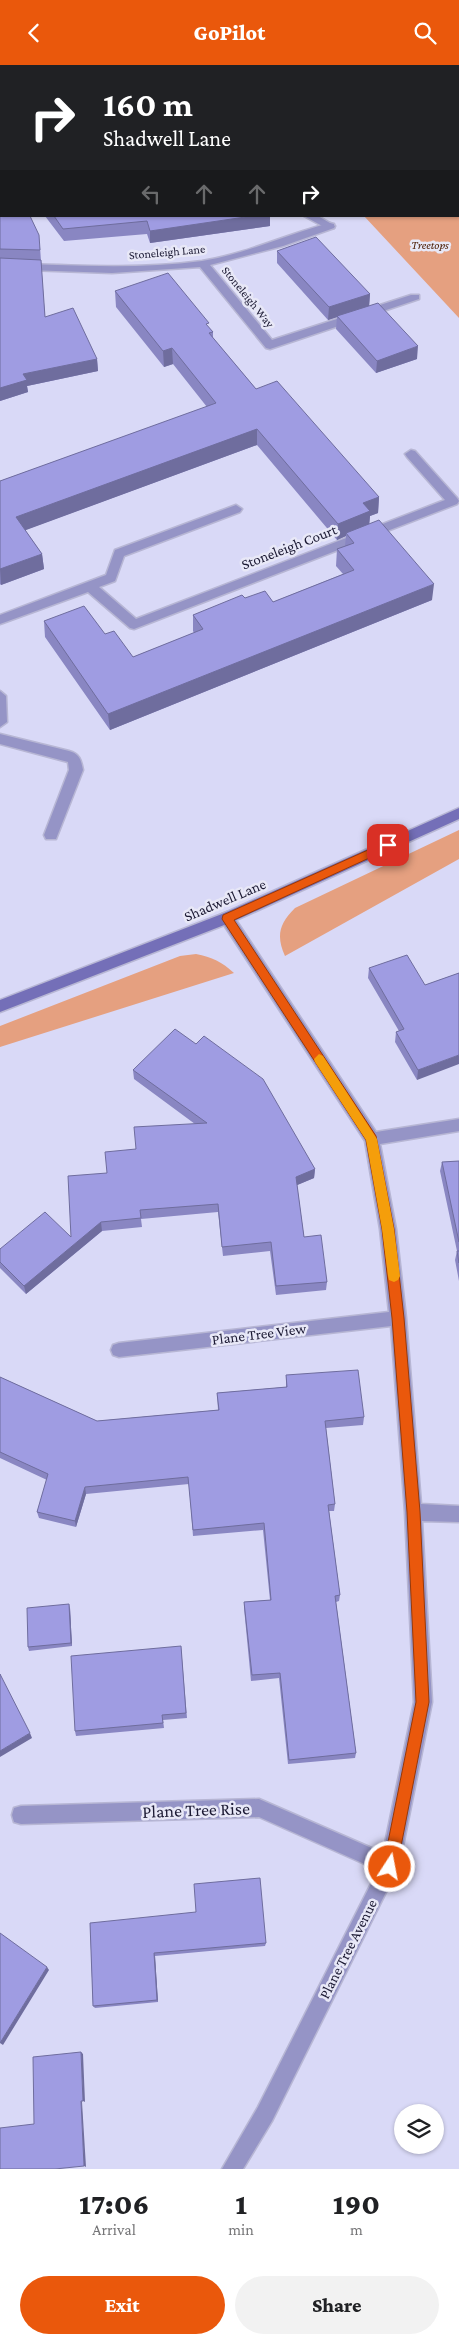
<!DOCTYPE html>
<html lang="en">
<head>
<meta charset="utf-8">
<style>
	:root { --surface:#fff; --page:#f2f2f2; --text:#202124; --muted:#757577; --accent:#ea580c }
	body { margin:0; font-family:"Crimson Pro",serif; background:var(--page); color:var(--text); height:100vh; display:flex; flex-direction:column; font-size:19px; white-space:nowrap }
	* { box-sizing:border-box; margin:0 }
	p { font-size:16px; color:var(--muted) }
	.icon { flex:none; width:28px; height:28px; fill:none; stroke:currentColor; stroke-width:2; stroke-linecap:round; stroke-linejoin:round }
	.map { position:relative; height:2104px; overflow:hidden }
	.drawer { display:flex; flex-direction:column; background:var(--surface); flex:1 }
	.drawer>* { flex:none }
	.banner { position:absolute; left:0px; top:0px; width:460px; height:152px; box-shadow:0 1px 4px #0004; background:#202124; color:#fff; overflow:hidden }
	.buttons { position:absolute; left:394px; top:2039px; display:grid; gap:10px }
	.buttons a { display:grid; place-items:center; width:50px; height:50px; border-radius:50%; background:var(--surface); box-shadow:0 1px 4px #0004; font-size:25px }
	.pin { position:absolute; display:grid; place-items:center; width:42px; height:42px; color:#fff; margin:-21px; border-radius:10px; box-shadow:0 2px 8px #0006 }
	.me { position:absolute; width:55px; margin:-28px; rotate:11deg; stroke-linejoin:round; filter:drop-shadow(0 0 4px #0008) }
	.turn { display:flex; align-items:center; gap:18px; height:105px; padding:0 20px; font-size:22px }
	.turn .icon { width:65px; height:65px; stroke-width:2.5 }
	.turn b { display:block; font-size:35px; line-height:42px }
	.lanes { display:flex; align-items:center; height:48px; padding:0 20px; background:#0003; justify-content:center; gap:25px; direction:ltr }
	.lanes .off { opacity:.35 }
	.eta { display:flex; justify-content:space-evenly; align-items:center; height:85px; text-align:center }
	.eta b { font-size:30px; font-weight:800; line-height:35px }
	.primary-button { display:flex; gap:10px; margin-top:auto; padding:10px 20px }
	.primary-button a { flex:1; height:58px; border-radius:30px; background:var(--accent); color:#fff; font-size:20px; font-weight:800; line-height:58px; text-align:center }
	.primary-button a+a { background:var(--page); color:var(--text) }
	header { display:flex; justify-content:space-between; align-items:center; height:65px; padding:0 20px; background:var(--accent); color:#fff; font-size:22px; font-weight:800 }
	.map>svg:first-child { display:block }
	.green { fill:#e5a080 }
	.forest { fill:#dc9271 }
	.lines { fill:none; stroke-linecap:round; stroke-linejoin:round }
	.stream { fill:#d28ab2; fill-rule:evenodd }
	.lane-casing { stroke:#b7b6d4; stroke-width:3 }
	.street-casing { stroke:#b7b6d4; stroke-width:3 }
	.secondary-casing { stroke:#b7b6d4; stroke-width:3 }
	.highway-casing { stroke:#b7b6d4; stroke-width:3 }
	.path { stroke:#797894; stroke-width:2.5; stroke-dasharray:2 2.5; stroke-linecap:butt }
	.lane { fill:#9594c6; fill-rule:evenodd }
	.street { fill:#9594c6; fill-rule:evenodd }
	.secondary { fill:#746fb8; fill-rule:evenodd }
	.highway { fill:#4c3aa2; fill-rule:evenodd }
	.wall { fill:#8986c2 }
	.shaded-wall { fill:#6f6d9e }
	.building { fill:#9f9ce2; stroke:#6f6d9e }
	.route { fill:#ea580c; stroke:#983908 }
	.slow { fill:#f59e0b }
	.labels { text-anchor:middle; stroke-width:5; stroke-linejoin:round; paint-order:stroke }
	.far-park-label { font-size:12px; font-style:italic; fill:#4f2007; stroke:#e8e8f7 }
	.far-street-label { font-size:12px; fill:#1b1933; stroke:#e8e8f7 }
	.street-label { font-size:15px; fill:#1b1933; stroke:#e8e8f7 }
	.near-street-label { font-size:18px; fill:#1b1933; stroke:#e8e8f7 }
</style>
</head>
<body>
<header><svg class="icon" aria-label="back" viewBox="0 0 24 24"><path d="M15 5l-7 7 7 7"/></svg>GoPilot<svg class="icon" aria-label="search" viewBox="0 0 24 24"><circle cx="10" cy="10" r="6"/><path d="M15 15l6 6"/></svg></header>
<div class="map">
<svg width="459" height="2104" viewBox="0 0 459 2104">
	<rect width="100%" height="100%" fill="#d9d9f7"/>
	<!-- green -->
	<path class="green" d="M 459,18 L 459,253 L 364,151 L 459,151 Z
		M 459,765 L 459,794 L 285,891 C 276,871 279,859 295,843 Z
		M 196,889 C 212,892 222,897 234,908 L 0,982 L 0,961 L 180,891 Z"/>
	<!-- forest -->
	<path class="forest" d="M 0,0 L 298,0 L 1,1 L 1,15 Z"/>
	<g class="lines">
		<!-- stream -->
		<path class="stream" d="M 0,3 L 1,3 L 1,7 L 0,7 Z"/>
		<!-- lane casing -->
		<g class="lane-casing">
			<path id="lane" d="M 304,151 L 318,151 L 335,161 L 334,163 L 326,163 Z
				M 0,669 L 69,686 C 80,689 81,695 83,705 L 56,774 L 46,774 L 44,770 L 69,705 L 68,697 L 0,679 Z"/>
		</g>
		<!-- street casing -->
		<g class="street-casing">
			<path id="street" d="M 330,158 L 334,159 L 334,163 L 283,181 L 210,200 L 272,275 L 411,230 L 419,230 L 419,234 L 270,284 L 266,283 L 200,202 L 112,208 L 0,204 L 0,198 C 67,200 135,205 202,196 C 246,189 287,169 330,158 Z
				M 411,385 L 415,386 L 457,433 L 459,436 L 457,439 L 134,564 L 130,563 L 88,527 L 0,559 L 0,550 L 106,510 L 115,485 L 236,440 L 242,444 L 240,447 L 124,491 L 115,516 L 99,522 L 136,554 L 445,435 L 407,392 L 405,389 Z
				M 0,626 L 6,631 L 7,657 L 0,662 Z
				M 227,847 L 232,849 L 376,1067 L 459,1054 L 459,1066 L 380,1079 L 396,1164 L 406,1253 L 421,1439 L 459,1441 L 459,1457 L 422,1456 L 432,1637 L 399,1801 L 272,2056 L 243,2104 L 222,2104 L 258,2042 L 378,1805 L 259,1752 L 21,1759 L 14,1757 L 12,1750 L 14,1743 L 21,1741 L 259,1734 L 383,1788 L 414,1637 L 405,1447 L 391,1261 L 119,1292 L 113,1290 L 111,1285 L 113,1280 L 119,1278 L 389,1247 L 380,1164 L 365,1076 L 222,857 L 220,853 L 222,849 Z"/>
		</g>
		<!-- secondary casing -->
		<g class="secondary-casing">
			<path id="secondary" d="M 459,743 L 459,754 L 232,857 L 0,947 L 0,935 L 222,849 Z"/>
		</g>
		<!-- highway casing -->
		<g class="highway-casing">
			<path id="highway" d="M 0,59 L 1,59 L 1,65 L 0,65 Z"/>
		</g>
		<!-- path -->
		<path class="path" d="M 405,1 L 411,0"/>
		<!-- lane -->
		<use href="#lane" class="lane"/>
		<!-- street -->
		<use href="#street" class="street"/>
		<!-- secondary -->
		<use href="#secondary" class="secondary"/>
		<!-- highway -->
		<use href="#highway" class="highway"/>
	</g>
	<!-- wall -->
	<path class="wall" d="M 0,127 L 40,182 L 45,252 L 97,294 L 98,306 L 27,321 L 28,327 L 0,336 Z
		M 45,151 L 270,151 L 270,161 L 150,178 L 147,169 L 64,176 Z
		M 277,186 L 370,229 L 369,241 L 417,294 L 376,308 L 336,264 L 337,252 L 328,255 L 277,198 Z
		M 115,226 L 209,263 L 213,267 L 213,273 L 256,324 L 379,432 L 378,448 L 370,451 L 369,459 L 432,535 L 110,665 L 45,572 L 44,556 L 105,569 L 133,592 L 194,568 L 193,566 L 193,550 L 245,533 L 273,537 L 343,509 L 336,501 L 337,484 L 345,481 L 346,471 L 337,475 L 257,380 L 25,465 L 42,489 L 44,504 L 1,520 L 0,519 L 0,416 L 207,342 L 173,299 L 164,302 L 116,242 Z
		M 369,903 L 425,920 L 459,908 L 417,1015 L 395,977 L 396,967 L 399,966 L 368,913 Z
		M 133,1005 L 315,1104 L 314,1113 L 297,1120 L 304,1172 L 327,1217 L 326,1225 L 276,1230 L 270,1186 L 223,1191 L 218,1147 L 141,1154 L 142,1162 L 102,1166 L 26,1229 L 0,1203 L 0,1184 L 71,1172 L 107,1108 L 136,1084 L 195,1059 L 134,1014 Z
		M 459,1096 L 459,1216 L 455,1195 L 457,1186 L 440,1106 L 442,1097 Z
		M 286,1310 L 364,1352 L 363,1360 L 326,1363 L 335,1439 L 334,1446 L 329,1446 L 340,1530 L 339,1536 L 336,1537 L 356,1688 L 355,1693 L 288,1699 L 279,1613 L 251,1616 L 244,1543 L 244,1537 L 270,1535 L 263,1465 L 193,1471 L 189,1419 L 86,1429 L 76,1462 L 39,1453 L 37,1447 L 47,1415 L 0,1393 L 0,1312 L 97,1356 L 218,1345 L 217,1328 L 286,1322 Z
		M 70,1543 L 72,1581 L 29,1586 L 28,1582 Z
		M 181,1581 L 187,1653 L 163,1655 L 164,1663 L 76,1671 L 75,1666 Z
		M 90,1858 L 266,1878 L 265,1881 L 155,1891 L 158,1937 L 95,1943 L 93,1941 Z"/>
	<!-- shaded-wall -->
	<path class="shaded-wall" d="M 252,151 L 270,151 L 270,161 L 150,178 L 150,166 Z
		M 370,229 L 369,242 L 328,255 L 329,242 Z
		M 418,281 L 417,294 L 376,308 L 377,296 Z
		M 172,283 L 173,299 L 164,302 L 163,286 Z
		M 97,294 L 98,306 L 27,321 L 28,327 L 0,336 L 0,323 L 23,309 Z
		M 257,364 L 257,380 L 18,468 L 16,452 Z
		M 379,432 L 378,448 L 370,451 L 369,462 L 346,468 L 346,471 L 337,475 L 338,459 L 363,438 Z
		M 42,489 L 44,504 L 1,520 L 0,504 Z
		M 434,519 L 432,535 L 110,665 L 108,649 Z
		M 459,990 L 459,999 L 417,1015 L 418,1005 Z
		M 315,1104 L 314,1113 L 295,1121 L 296,1112 Z
		M 101,1157 L 102,1166 L 26,1229 L 24,1221 Z
		M 85,1422 L 86,1429 L 76,1462 L 75,1456 Z
		M 69,1539 L 70,1543 L 72,1581 L 71,1578 Z
		M 30,1668 L 32,1673 L 0,1692 L 0,1686 Z
		M 154,1888 L 155,1891 L 158,1937 L 157,1935 Z
		M 47,1902 L 49,1905 L 3,1980 L 0,1978 Z
		M 81,1987 L 83,1989 L 85,2037 L 83,2036 Z
		M 81,2036 L 82,2037 L 86,2102 L 84,2101 Z"/>
	<!-- building -->
	<path class="building" d="M 0,127 L 1,127 L 1,151 L 30,151 L 39,170 L 40,185 L 0,184 Z
		M 54,151 L 252,151 L 150,166 L 147,156 L 63,164 Z
		M 316,172 L 370,229 L 329,242 L 277,186 Z
		M 0,193 L 41,195 L 45,252 L 73,243 L 97,294 L 23,309 L 27,315 L 0,323 Z
		M 168,208 L 209,258 L 206,259 L 213,267 L 209,268 L 256,324 L 277,316 L 379,432 L 363,438 L 370,446 L 338,459 L 257,364 L 16,452 L 42,489 L 0,504 L 0,416 L 216,338 L 172,283 L 163,286 L 115,226 Z
		M 378,238 L 418,281 L 377,296 L 337,251 Z
		M 379,455 L 434,519 L 108,649 L 44,556 L 84,541 L 105,569 L 114,566 L 133,592 L 203,564 L 193,550 L 242,530 L 245,533 L 265,526 L 273,537 L 354,505 L 337,484 L 354,478 L 346,468 Z
		M 407,890 L 425,920 L 459,908 L 459,990 L 418,1005 L 396,967 L 404,964 L 369,903 Z
		M 175,964 L 196,979 L 204,971 L 263,1014 L 315,1104 L 296,1112 L 304,1172 L 321,1170 L 327,1217 L 276,1221 L 271,1177 L 222,1182 L 218,1139 L 140,1145 L 141,1153 L 101,1157 L 24,1221 L 0,1197 L 0,1184 L 45,1147 L 71,1172 L 68,1111 L 107,1108 L 105,1087 L 136,1084 L 134,1062 L 207,1058 L 133,1005 Z
		M 459,1096 L 459,1177 L 442,1097 Z
		M 457,1186 L 459,1186 L 459,1198 Z
		M 358,1305 L 364,1352 L 325,1356 L 335,1439 L 328,1440 L 340,1530 L 335,1531 L 356,1688 L 289,1695 L 280,1608 L 252,1610 L 244,1537 L 271,1535 L 264,1458 L 193,1465 L 188,1412 L 85,1422 L 75,1456 L 37,1447 L 48,1409 L 0,1387 L 0,1312 L 97,1356 L 219,1345 L 217,1328 L 287,1322 L 286,1310 Z
		M 69,1539 L 71,1578 L 28,1582 L 27,1543 Z
		M 181,1581 L 186,1648 L 162,1650 L 163,1658 L 75,1666 L 71,1591 Z
		M 0,1609 L 30,1668 L 0,1686 Z
		M 260,1813 L 266,1878 L 154,1888 L 157,1935 L 93,1941 L 90,1858 L 196,1847 L 194,1819 Z
		M 0,1868 L 47,1902 L 0,1978 Z
		M 81,1987 L 83,2036 L 81,2036 L 84,2101 L 55,2104 L 0,2104 L 0,2063 L 34,2059 L 33,1992 Z"/>
	<!-- route -->
	<path class="route" d="M 388,776 L 391,777 L 391,783 L 234,855 L 376,1071 L 394,1164 L 404,1253 L 420,1447 L 429,1637 L 397,1802 L 395,1807 L 390,1809 L 385,1807 L 383,1802 L 416,1637 L 407,1447 L 392,1253 L 382,1164 L 366,1075 L 222,854 L 223,850 Z"/>
	<!-- slow -->
	<path class="slow" d="M 319,989 L 323,991 L 377,1074 L 394,1164 L 400,1211 L 398,1215 L 394,1217 L 389,1215 L 388,1211 L 382,1164 L 366,1075 L 315,997 L 314,994 Z"/>
	<g class="labels">
		<!-- far-park labels -->
		<g class="far-park-label">
			<text x="430" y="184">Treetops</text>
		</g>
		<!-- far-street labels -->
		<g class="far-street-label">
			<text transform="translate(167 187) rotate(-5)" y="4">Stoneleigh Lane</text>
			<text transform="translate(248 232) rotate(51)" y="4">Stoneleigh Way</text>
		</g>
		<!-- street labels -->
		<g class="street-label">
			<text transform="translate(289 482) rotate(-21)" y="5">Stoneleigh Court</text>
			<text transform="translate(225 835) rotate(-23)" y="5">Shadwell Lane</text>
			<text transform="translate(259 1269) rotate(-7)" y="5">Plane Tree View</text>
			<text transform="translate(348 1884) rotate(-63)" y="5">Plane Tree Avenue</text>
		</g>
		<!-- near-street labels -->
		<g class="near-street-label">
			<text transform="translate(196 1745) rotate(-2)" y="6">Plane Tree Rise</text>
		</g>
	</g>
</svg>
<div class="buttons">
<a><svg class="icon" aria-label="layers" viewBox="0 0 24 24"><path d="M12 4l9 5-9 5-9-5zM3 14l9 5 9-5"/></svg></a>
</div>
<div class="pin" style="left:388px;top:780px;background:#d93025"><svg class="icon" aria-label="arrive" viewBox="0 0 24 24"><path d="M6 21V4h12l-3 4 3 4H6"/></svg></div>
<svg class="me" style="left:390px;top:1802px" viewBox="-20 -20 40 40"><circle r="17" fill="#ea580c" stroke="#fff" stroke-width="3"/><path d="M0-11L8 9 0 5-8 9z" fill="#fff"/></svg>
<div class="banner">
<div class="turn"><svg class="icon" aria-label="right" viewBox="0 0 24 24"><path d="M7 20v-9h11M14 6l5 5-5 5"/></svg><div><b>160 m</b>Shadwell Lane</div></div>
<div class="lanes"><svg class="icon off" aria-label="left" viewBox="0 0 24 24"><path d="M17 20v-9H6M10 6l-5 5 5 5"/></svg><svg class="icon off" aria-label="ahead" viewBox="0 0 24 24"><path d="M12 20V5M6 11l6-6 6 6"/></svg><svg class="icon off" aria-label="ahead" viewBox="0 0 24 24"><path d="M12 20V5M6 11l6-6 6 6"/></svg><svg class="icon" aria-label="right" viewBox="0 0 24 24"><path d="M7 20v-9h11M14 6l5 5-5 5"/></svg></div>
</div>
</div>
<section class="drawer">
<div class="eta">
<div><b>17:06</b><p>Arrival</p></div>
<div><b>1</b><p>min</p></div>
<div><b>190</b><p>m</p></div>
</div>
<div class="primary-button"><a>Exit</a><a>Share</a></div>
</section>
</body>
</html>
